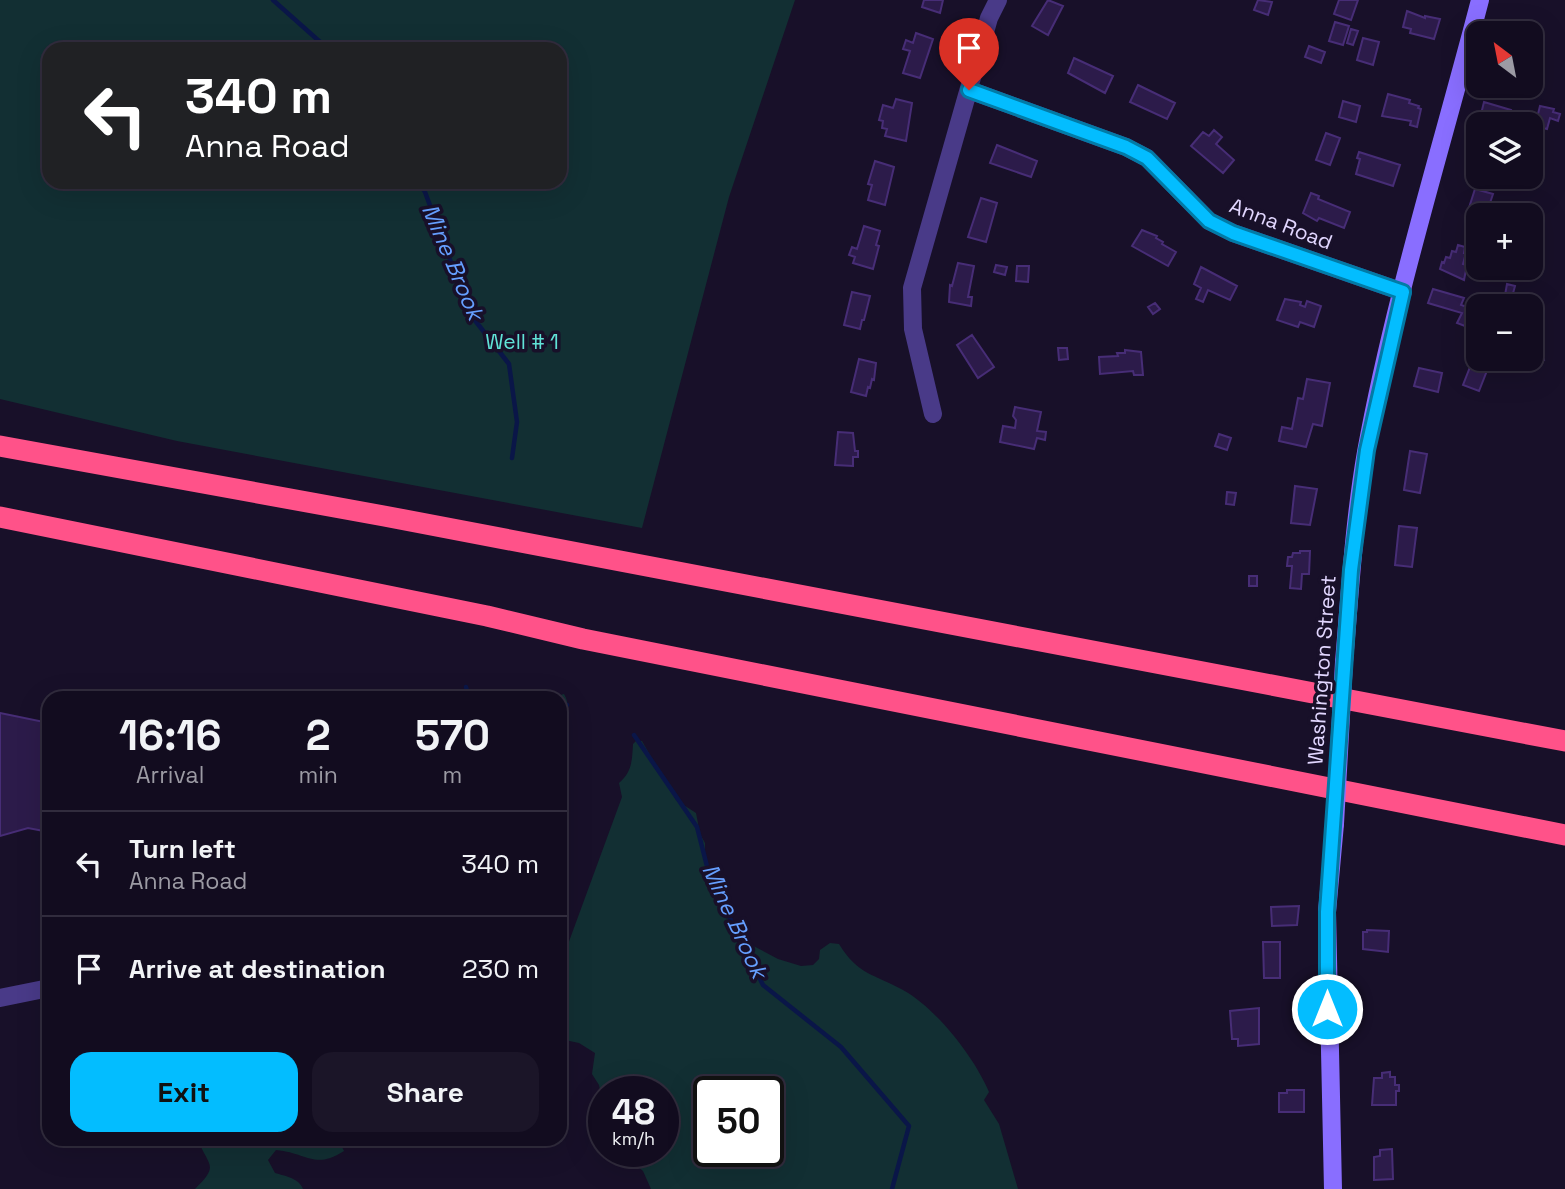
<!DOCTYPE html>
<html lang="en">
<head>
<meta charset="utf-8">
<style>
	:root { --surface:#120c1f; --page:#1b1528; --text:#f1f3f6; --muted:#9c9ba4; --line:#312c3d; --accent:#03bdff }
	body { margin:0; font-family:"Space Grotesk",sans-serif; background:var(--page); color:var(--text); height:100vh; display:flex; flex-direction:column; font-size:26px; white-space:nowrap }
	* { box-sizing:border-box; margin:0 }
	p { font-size:23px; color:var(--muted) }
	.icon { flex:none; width:38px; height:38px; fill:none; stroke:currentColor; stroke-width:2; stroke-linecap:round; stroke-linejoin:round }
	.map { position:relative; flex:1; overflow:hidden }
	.sheet { position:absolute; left:42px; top:691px; width:525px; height:455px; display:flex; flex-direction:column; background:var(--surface); border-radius:21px; box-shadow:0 7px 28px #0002,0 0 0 2px var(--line) }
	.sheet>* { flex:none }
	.hud { position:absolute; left:42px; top:42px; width:525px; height:147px; border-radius:21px; box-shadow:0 7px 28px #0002,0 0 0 2px var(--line); background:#202124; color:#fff; overflow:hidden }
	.needle { width:46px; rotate:328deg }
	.controls { position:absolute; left:1466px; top:21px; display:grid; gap:14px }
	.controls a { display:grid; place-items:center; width:77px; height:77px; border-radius:14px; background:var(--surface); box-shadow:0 7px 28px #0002,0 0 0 2px var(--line); font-size:35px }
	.speed { position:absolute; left:588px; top:1076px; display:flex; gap:14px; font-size:35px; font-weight:700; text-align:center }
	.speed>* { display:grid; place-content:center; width:91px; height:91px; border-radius:50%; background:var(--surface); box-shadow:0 7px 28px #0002,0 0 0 2px var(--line); line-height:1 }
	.speed small { font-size:18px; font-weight:400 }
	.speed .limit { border:4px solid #111; border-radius:10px; background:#fff; color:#111 }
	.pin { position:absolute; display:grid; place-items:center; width:60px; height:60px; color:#fff; margin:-72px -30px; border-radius:50% 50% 50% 0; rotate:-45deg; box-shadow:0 0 7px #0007 }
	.pin .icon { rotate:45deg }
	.me { position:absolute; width:77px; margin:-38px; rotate:0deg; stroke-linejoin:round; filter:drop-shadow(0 0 5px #0008) }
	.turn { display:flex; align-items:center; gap:24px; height:147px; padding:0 28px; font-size:32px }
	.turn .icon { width:91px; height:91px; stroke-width:2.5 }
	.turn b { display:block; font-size:49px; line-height:60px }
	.eta { display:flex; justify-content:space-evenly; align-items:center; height:119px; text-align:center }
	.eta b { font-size:42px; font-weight:700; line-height:49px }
	.primary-button { display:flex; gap:14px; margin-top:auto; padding:14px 28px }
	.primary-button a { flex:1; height:80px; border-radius:21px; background:var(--accent); color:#111; font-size:28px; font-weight:700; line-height:80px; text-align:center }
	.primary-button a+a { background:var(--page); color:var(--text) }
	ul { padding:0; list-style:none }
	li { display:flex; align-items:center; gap:21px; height:105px; padding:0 28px; border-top:2px solid var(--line) }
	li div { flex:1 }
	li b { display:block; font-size:26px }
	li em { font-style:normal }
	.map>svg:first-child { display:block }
	.green { fill:#122f33; fill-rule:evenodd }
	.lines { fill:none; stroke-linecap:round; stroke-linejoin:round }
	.stream { stroke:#0a1648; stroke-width:4.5 }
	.building { fill:#2c1b4a; stroke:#472d76; stroke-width:2 }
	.street { stroke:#493a88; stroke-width:18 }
	.secondary { stroke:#896eff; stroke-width:18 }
	.highway { stroke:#ff5289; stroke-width:21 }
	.secondary-bridge { stroke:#896eff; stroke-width:18 }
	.route-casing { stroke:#027ba6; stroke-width:18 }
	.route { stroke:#03bdff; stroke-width:12 }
	.labels { text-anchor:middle; stroke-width:7; stroke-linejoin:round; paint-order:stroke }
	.street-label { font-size:21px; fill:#e2d7ff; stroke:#181029 }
	.park-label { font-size:21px; fill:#60e2d7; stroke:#181029 }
	.water-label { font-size:23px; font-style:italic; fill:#659fff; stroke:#181029 }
</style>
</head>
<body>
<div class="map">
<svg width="1565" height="1189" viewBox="0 0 1565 1189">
	<rect width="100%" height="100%" fill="#181029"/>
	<!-- green -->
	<path class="green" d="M 0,0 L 795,0 L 729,197 L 642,528 L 177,441 L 0,399 ZM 49,49 L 560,49 L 560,182 L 49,182 Z
		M 564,694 C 572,708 566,718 560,731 L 560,698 L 550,698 Z
		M 636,741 L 642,741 L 676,800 L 696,813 L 700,834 L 705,843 L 705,865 L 724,909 L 744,941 L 778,959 L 801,966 L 813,965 L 819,959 L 820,950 L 830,943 L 839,944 C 858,975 874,974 903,990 C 936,1008 975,1058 989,1092 L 984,1100 L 999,1124 L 1018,1189 L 651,1189 L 643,1171 L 621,1152 L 663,1152 L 663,1092 L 604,1092 L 604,1110 L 599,1085 L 592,1074 L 595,1053 L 579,1043 L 560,1039 L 560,966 L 622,797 L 619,783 C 632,772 632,761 633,744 ZM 768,1092 L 768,1152 L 709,1152 L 709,1092 Z
		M 198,1139 L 327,1139 L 341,1145 L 344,1151 C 314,1170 308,1153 276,1150 L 268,1160 L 275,1173 C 285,1176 299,1178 303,1189 L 195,1189 C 221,1164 207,1166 198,1139 Z"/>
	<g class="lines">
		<!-- stream -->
		<path class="stream" d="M 273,0 L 328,49
			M 419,182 L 425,192 L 470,314 L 509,364 L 517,422 L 512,458
			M 466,687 L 469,698
			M 560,711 L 567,705
			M 634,735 L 697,827 L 710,878 L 763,985 L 841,1047 L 909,1126 L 892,1189"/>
	</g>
	<!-- building -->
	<path class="building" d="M 924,0 L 943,0 L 940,13 L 922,7 Z
		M 1048,0 L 1063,6 L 1048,35 L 1032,26 Z
		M 1258,0 L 1272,2 L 1268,15 L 1254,10 Z
		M 1339,0 L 1358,0 L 1351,20 L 1334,14 Z
		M 1407,11 L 1425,18 L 1425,16 L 1440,19 L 1434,39 L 1410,33 L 1411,29 L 1403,27 Z
		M 1335,22 L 1349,26 L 1343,45 L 1329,41 Z
		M 1518,28 L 1528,31 L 1528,33 L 1507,33 L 1508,29 L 1517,31 Z
		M 1351,29 L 1358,31 L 1353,45 L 1347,43 Z
		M 916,33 L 933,39 L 920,78 L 903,73 L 910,51 L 903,49 L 906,40 L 913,43 Z
		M 1363,38 L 1379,42 L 1373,65 L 1357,60 Z
		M 1531,40 L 1539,42 L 1536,53 L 1531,51 Z
		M 1309,46 L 1325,52 L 1321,63 L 1305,57 Z
		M 1074,58 L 1113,76 L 1105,93 L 1068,73 Z
		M 1138,85 L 1175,103 L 1167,119 L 1130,102 Z
		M 1388,94 L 1410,100 L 1409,103 L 1419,106 L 1418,108 L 1421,109 L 1417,127 L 1410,125 L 1411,121 L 1382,116 Z
		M 896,99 L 912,103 L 906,141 L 885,136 L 887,129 L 882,128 L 883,121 L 879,120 L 883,105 L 893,108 Z
		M 1343,101 L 1360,106 L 1356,122 L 1339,117 Z
		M 1484,102 L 1511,110 L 1507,124 L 1479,122 Z
		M 1540,106 L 1554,109 L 1553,112 L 1560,114 L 1558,121 L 1550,118 L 1547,129 L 1535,126 Z
		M 1214,130 L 1222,137 L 1216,144 L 1234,160 L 1223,173 L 1191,146 L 1203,132 L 1209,136 Z
		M 1326,133 L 1340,138 L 1330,165 L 1316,160 Z
		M 997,145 L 1037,161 L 1031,177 L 990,163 Z
		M 1359,152 L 1400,165 L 1393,186 L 1356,174 L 1360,159 L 1357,158 Z
		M 875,161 L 894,167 L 885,205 L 868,200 L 872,185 L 868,184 Z
		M 1475,189 L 1493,194 L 1486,215 L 1479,215 L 1479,221 L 1466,217 Z
		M 1311,193 L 1319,196 L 1318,199 L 1350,212 L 1344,228 L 1319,218 L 1317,221 L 1303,213 Z
		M 981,198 L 997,203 L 986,242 L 968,237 Z
		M 864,226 L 880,231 L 876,245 L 879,246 L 873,269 L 853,263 L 855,257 L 849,255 L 852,247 L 857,249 Z
		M 1142,230 L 1157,236 L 1156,238 L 1163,242 L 1162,244 L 1176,252 L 1168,266 L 1132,246 Z
		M 1458,245 L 1465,247 L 1464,253 L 1466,253 L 1463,264 L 1467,265 L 1464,280 L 1440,269 L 1442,262 L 1444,263 L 1446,257 L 1450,258 L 1452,251 L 1456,252 Z
		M 958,263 L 974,266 L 968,297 L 972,297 L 971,306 L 949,302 L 950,285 L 952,286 Z
		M 996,265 L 1007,267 L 1005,275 L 994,272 Z
		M 1017,266 L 1029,266 L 1028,282 L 1016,281 Z
		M 1201,267 L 1237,286 L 1230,300 L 1208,290 L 1203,302 L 1196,299 L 1201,288 L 1194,284 Z
		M 1507,284 L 1515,286 L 1512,297 L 1505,295 Z
		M 1433,289 L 1464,298 L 1461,305 L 1479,311 L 1478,331 L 1457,323 L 1462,313 L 1428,303 Z
		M 852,292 L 870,296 L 864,320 L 862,320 L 860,329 L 844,325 Z
		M 1285,299 L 1301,302 L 1300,305 L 1305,307 L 1307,301 L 1321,306 L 1314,327 L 1300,322 L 1298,327 L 1277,320 Z
		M 1155,303 L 1160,309 L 1153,314 L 1148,307 Z
		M 972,335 L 994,367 L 978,378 L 957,345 Z
		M 1058,348 L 1067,348 L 1068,359 L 1059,360 Z
		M 1125,350 L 1141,352 L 1143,375 L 1134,375 L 1133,371 L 1100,374 L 1099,357 L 1118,356 L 1117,353 L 1125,353 Z
		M 1542,350 L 1544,360 L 1534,362 L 1532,351 Z
		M 859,359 L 876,363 L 874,380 L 872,379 L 870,388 L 868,387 L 866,396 L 851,392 Z
		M 1472,362 L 1488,368 L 1479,391 L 1463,385 Z
		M 1419,368 L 1442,373 L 1438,392 L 1414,386 Z
		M 1307,379 L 1330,383 L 1322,426 L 1313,424 L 1306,447 L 1279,441 L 1282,427 L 1292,429 L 1298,398 L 1303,399 Z
		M 1015,407 L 1041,412 L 1037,431 L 1046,432 L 1045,440 L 1037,438 L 1034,449 L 1000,442 L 1003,426 L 1015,428 L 1016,420 L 1013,416 Z
		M 838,432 L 853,433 L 855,451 L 858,451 L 858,457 L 853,457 L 853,466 L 835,465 Z
		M 1219,434 L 1231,438 L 1227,450 L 1215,446 Z
		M 1410,451 L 1427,454 L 1420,493 L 1404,490 Z
		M 1295,486 L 1317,489 L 1310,525 L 1291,523 Z
		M 1227,492 L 1236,493 L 1234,505 L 1226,504 Z
		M 1399,526 L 1417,528 L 1412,567 L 1395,565 Z
		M 1300,551 L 1310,551 L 1309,574 L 1302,574 L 1301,589 L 1290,588 L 1292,566 L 1287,566 L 1288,557 L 1292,557 L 1293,553 L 1300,553 Z
		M 1249,576 L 1257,576 L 1257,586 L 1249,586 Z
		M 0,713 L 49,723 L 49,832 L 28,828 L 0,836 Z
		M 1299,906 L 1297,925 L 1272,926 L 1271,907 Z
		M 1367,930 L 1389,931 L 1388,952 L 1363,949 L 1363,932 L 1367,932 Z
		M 1263,942 L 1280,942 L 1280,978 L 1264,978 Z
		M 1259,1008 L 1259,1044 L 1238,1046 L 1238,1039 L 1232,1039 L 1230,1011 Z
		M 1390,1072 L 1390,1077 L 1395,1077 L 1395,1085 L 1399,1085 L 1399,1091 L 1396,1091 L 1396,1105 L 1372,1105 L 1374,1078 L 1382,1078 L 1382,1073 Z
		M 1287,1090 L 1304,1090 L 1304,1112 L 1279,1112 L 1279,1093 L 1287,1093 Z
		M 1392,1149 L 1393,1179 L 1374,1180 L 1374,1157 L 1380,1156 L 1380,1150 Z"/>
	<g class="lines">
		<!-- street -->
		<path class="street" d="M 969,90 L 1126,147 L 1147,158 L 1209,221 L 1233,233 L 1403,292
			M 933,414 L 913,329 L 912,288 L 989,18 L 998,0
			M 0,998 L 49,988"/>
		<!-- secondary -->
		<path class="secondary" d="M 1344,662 C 1350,592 1354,521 1366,452 C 1394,299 1441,150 1480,0
			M 1333,1189 L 1327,912 L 1335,824"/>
		<!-- highway -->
		<path class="highway" d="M 0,446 L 384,516 L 1565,741
			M 0,517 L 487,616 L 583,639 L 1565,835"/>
		<!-- secondary-bridge -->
		<path class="secondary-bridge" d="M 1335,824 L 1344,662"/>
	</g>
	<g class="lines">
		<!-- route casing -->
		<g class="route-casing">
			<path id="route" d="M 969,90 L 1126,147 L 1147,158 L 1209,221 L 1233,233 L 1403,292 L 1367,450 L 1351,570 L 1327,912 L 1327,1009"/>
		</g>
		<!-- route -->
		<use href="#route" class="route"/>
	</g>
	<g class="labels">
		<!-- street labels -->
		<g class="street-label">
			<text transform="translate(1281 224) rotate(21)" y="7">Anna Road</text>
			<text transform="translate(1322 670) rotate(-86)" y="7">Washington Street</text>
		</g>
		<!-- park labels -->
		<g class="park-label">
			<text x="522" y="349">Well # 1</text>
		</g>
		<!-- water labels -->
		<g class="water-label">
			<text transform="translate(453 262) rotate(67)" y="8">Mine Brook</text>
			<text transform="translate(735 921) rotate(65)" y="8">Mine Brook</text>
		</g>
	</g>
</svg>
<div class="controls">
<a><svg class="needle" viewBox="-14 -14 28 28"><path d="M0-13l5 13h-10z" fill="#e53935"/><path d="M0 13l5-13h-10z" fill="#9c9ba4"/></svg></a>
<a><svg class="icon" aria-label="layers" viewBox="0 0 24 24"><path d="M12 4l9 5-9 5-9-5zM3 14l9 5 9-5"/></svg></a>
<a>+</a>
<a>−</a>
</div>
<div class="speed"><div>48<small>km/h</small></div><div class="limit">50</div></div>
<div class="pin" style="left:969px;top:90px;background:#d93025"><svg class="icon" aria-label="arrive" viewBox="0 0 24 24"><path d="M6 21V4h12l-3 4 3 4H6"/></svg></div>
<svg class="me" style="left:1327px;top:1009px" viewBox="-20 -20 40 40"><circle r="17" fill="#03bdff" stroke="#fff" stroke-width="3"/><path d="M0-11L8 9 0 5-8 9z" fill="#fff"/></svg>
<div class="hud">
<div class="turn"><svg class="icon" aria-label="left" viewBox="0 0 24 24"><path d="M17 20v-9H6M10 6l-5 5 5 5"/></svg><div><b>340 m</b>Anna Road</div></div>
</div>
<section class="sheet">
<div class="eta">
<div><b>16:16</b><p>Arrival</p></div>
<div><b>2</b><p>min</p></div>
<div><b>570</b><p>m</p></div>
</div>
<ul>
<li><svg class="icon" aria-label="left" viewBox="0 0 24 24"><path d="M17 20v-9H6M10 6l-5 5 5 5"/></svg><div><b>Turn left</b><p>Anna Road</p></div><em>340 m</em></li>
<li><svg class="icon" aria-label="arrive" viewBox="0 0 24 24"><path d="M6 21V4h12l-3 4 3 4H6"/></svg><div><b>Arrive at destination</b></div><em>230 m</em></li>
</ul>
<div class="primary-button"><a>Exit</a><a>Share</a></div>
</section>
</div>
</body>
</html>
